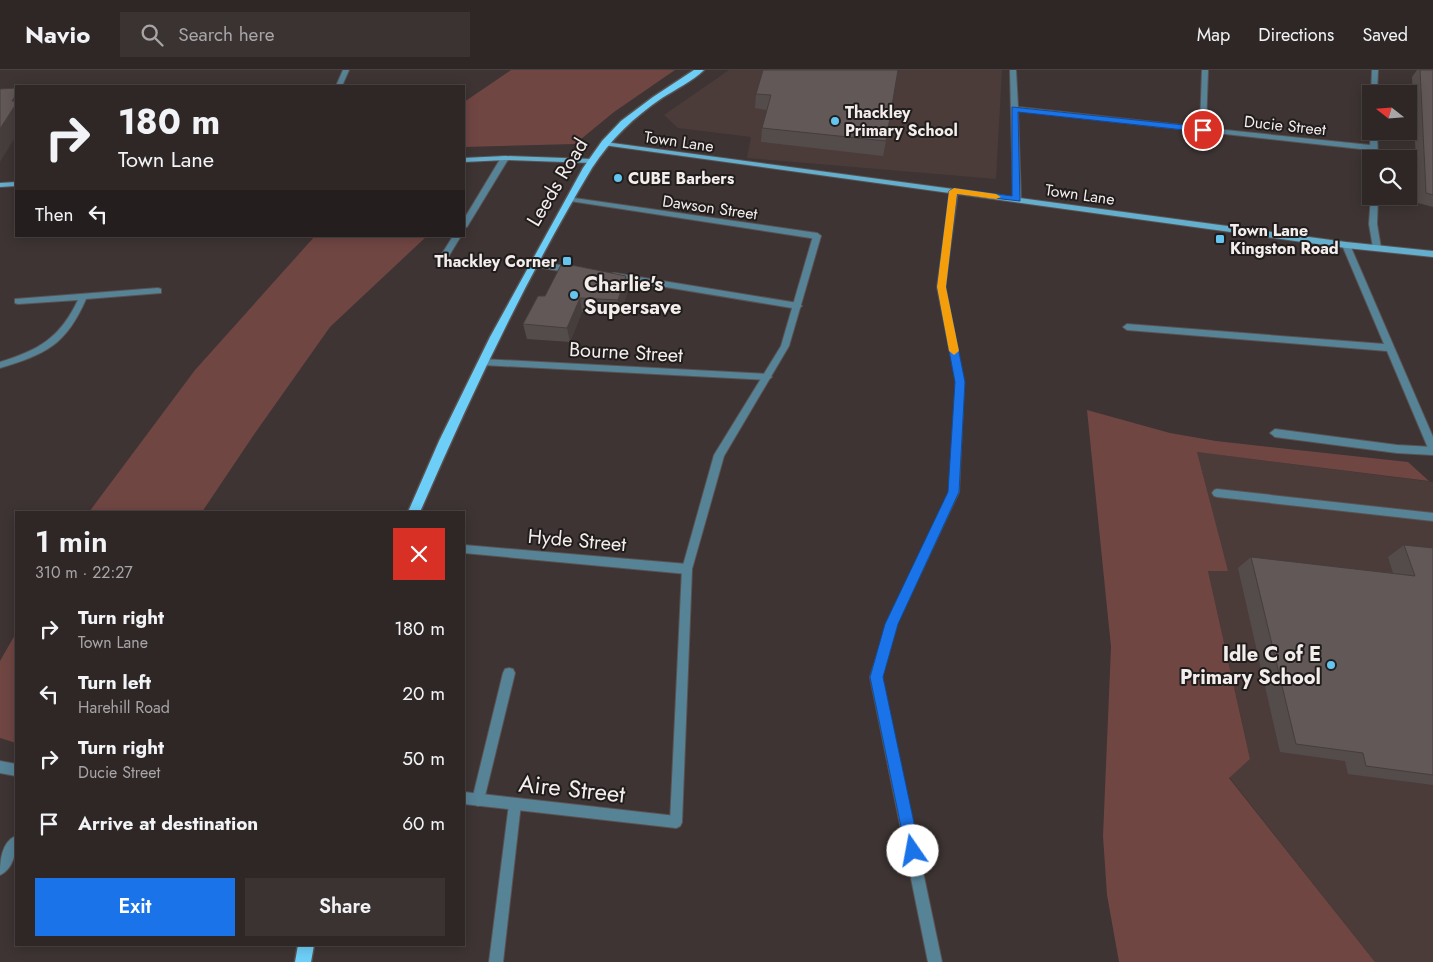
<!DOCTYPE html>
<html lang="en">
<head>
<meta charset="utf-8">
<style>
	:root { --surface:#2e2726; --page:#3a3332; --text:#f1f3f6; --muted:#a7a5a7; --line:#494443; --accent:#1a73e8 }
	body { margin:0; font-family:Jost,sans-serif; background:var(--page); color:var(--text); height:100vh; display:flex; flex-direction:column; font-size:19px; white-space:nowrap }
	* { box-sizing:border-box; margin:0 }
	p { font-size:16px; color:var(--muted) }
	.icon { flex:none; width:28px; height:28px; fill:none; stroke:currentColor; stroke-width:2; stroke-linecap:round; stroke-linejoin:round }
	.map { position:relative; flex:1; overflow:hidden }
	.drawer { position:absolute; left:15px; top:441px; width:450px; height:435px; display:flex; flex-direction:column; background:var(--surface); border-radius:0px; box-shadow:0 2px 12px #0003,0 0 0 1px var(--line) }
	.drawer>* { flex:none }
	.top-card { position:absolute; left:15px; top:15px; width:450px; height:152px; border-radius:0px; box-shadow:0 2px 12px #0003,0 0 0 1px var(--line); background:#2e2726; color:var(--text); overflow:hidden }
	.needle { width:32px; rotate:287deg }
	.fabs { position:absolute; left:1362px; top:15px; display:grid; gap:10px }
	.fabs a { display:grid; place-items:center; width:55px; height:55px; border-radius:0px; background:var(--surface); box-shadow:0 2px 12px #0003,0 0 0 1px var(--line); font-size:25px }
	.pin { position:absolute; display:grid; place-items:center; width:42px; height:42px; color:#fff; margin:-21px; border:2px solid #fff; border-radius:50%; box-shadow:0 1px 5px #0007 }
	.me { position:absolute; width:55px; margin:-28px; rotate:348deg; stroke-linejoin:round; filter:drop-shadow(0 0 4px #0008) }
	.turn { display:flex; align-items:center; gap:18px; height:105px; padding:0 20px; font-size:22px }
	.turn .icon { width:65px; height:65px; stroke-width:2.5 }
	.turn b { display:block; font-size:35px; line-height:42px }
	.then { display:flex; align-items:center; height:48px; padding:0 20px; background:#0003; gap:10px; font-size:19px }
	.round { display:grid; place-items:center; flex:none; width:52px; height:52px; border-radius:0px; background:var(--page) }
	.summary { display:flex; align-items:center; justify-content:space-between; height:85px; padding:0 20px }
	h1 { font-size:30px; font-weight:600; line-height:38px }
	.action { display:flex; gap:10px; margin-top:auto; padding:10px 20px }
	.action a { flex:1; height:58px; border-radius:0px; background:var(--accent); color:#fff; font-size:20px; font-weight:600; line-height:58px; text-align:center }
	.action a+a { background:var(--page); color:var(--text) }
	ul { padding:0; list-style:none }
	li { display:flex; align-items:center; gap:15px; height:65px; padding:0 20px }
	li div { flex:1 }
	li b { display:block; font-size:19px }
	li em { font-style:normal }
	header { display:flex; align-items:center; gap:30px; box-sizing:border-box; height:70px; padding:0 25px; background:var(--surface); border-bottom:1px solid var(--line) }
	header strong { font-size:24px }
	nav { display:flex; gap:28px; margin-inline-start:auto; font-size:18px }
	.search { width:350px; height:45px; background:var(--page); display:flex; align-items:center; gap:12px; box-sizing:border-box; padding:0 18px; border-radius:0px; color:var(--muted); font-size:19px }
	.map>svg:first-child { display:block }
	.built { fill:#4b3c3a }
	.green { fill:#704643 }
	.lines { fill:none; stroke-linecap:round; stroke-linejoin:round }
	.lane-casing { stroke:#5a5251; stroke-width:2 }
	.street-casing { stroke:#5a5251; stroke-width:2 }
	.secondary-casing { stroke:#5a5251; stroke-width:2 }
	.primary-casing { stroke:#5a5251; stroke-width:3 }
	.lane { fill:#578397; fill-rule:evenodd }
	.street { fill:#578397; fill-rule:evenodd }
	.secondary { fill:#64aece; fill-rule:evenodd }
	.primary { fill:#6dcff8; fill-rule:evenodd }
	.wall { fill:#544c4b }
	.shaded-wall { fill:#453e3d }
	.building { fill:#625857; stroke:#453e3d }
	.route { fill:#1a73e8; stroke:#114b97 }
	.slow { fill:#f59e0b }
	.poi-dot { fill:#64c5ee; stroke:#211d1c; stroke-width:2 }
	.labels { text-anchor:middle; stroke-width:4; stroke-linejoin:round; paint-order:stroke }
	.far-poi-label { font-size:16px; font-weight:bold; fill:#f3edec; stroke:#211d1c; text-anchor:start }
	.far-street-label { font-size:16px; fill:#f3edec; stroke:#211d1c }
	.street-label { font-size:20px; fill:#f3edec; stroke:#211d1c }
	.poi-label { font-size:20px; font-weight:bold; fill:#f3edec; stroke:#211d1c; text-anchor:start }
	.near-street-label { font-size:24px; fill:#f3edec; stroke:#211d1c }
</style>
</head>
<body>
<header>
<strong>Navio</strong>
<div class="search"><svg class="icon" aria-label="search" viewBox="0 0 24 24"><circle cx="10" cy="10" r="6"/><path d="M15 15l6 6"/></svg>Search here</div>
<nav><a>Map</a><a>Directions</a><a>Saved</a></nav>
</header>
<div class="map">
<svg width="1433" height="892" viewBox="0 0 1433 892">
	<rect width="100%" height="100%" fill="#3d3433"/>
	<!-- built -->
	<path class="built" d="M 729,0 L 1002,0 L 996,109 L 747,88 L 751,67 L 678,58 L 664,45 Z
		M 1197,382 L 1433,412 L 1433,892 L 1375,892 L 1229,707 L 1250,689 L 1208,501 L 1227,501 Z"/>
	<!-- green -->
	<path class="green" d="M 511,0 L 675,0 L 614,42 L 575,74 L 464,77 L 464,32 Z
		M 315,166 L 427,166 L 330,257 L 253,366 L 202,442 L 89,442 L 195,300 Z
		M 1087,340 L 1170,363 L 1216,371 L 1408,392 L 1429,411 L 1197,382 L 1228,501 L 1208,501 L 1250,689 L 1229,708 L 1375,892 L 1119,892 L 1107,825 L 1103,766 L 1111,577 Z
		M 16,563 L 16,673 L 0,668 L 0,591 Z"/>
	<g class="lines">
		<!-- lane casing -->
		<g class="lane-casing">
			<path id="lane" d="M 502,86 L 509,88 L 467,157 L 464,157 L 464,149 Z
				M 817,163 L 821,166 L 789,276 L 724,386 L 692,499 L 682,752 L 680,756 L 676,758 L 672,756 L 670,752 L 682,499 L 714,385 L 781,276 L 813,166 Z
				M 453,166 L 461,166 L 447,189 L 441,189 L 440,187 Z
				M 1275,359 L 1397,375 L 1433,377 L 1433,385 L 1397,383 L 1275,367 L 1270,363 Z
				M 1217,419 L 1433,443 L 1433,451 L 1217,427 L 1214,426 L 1212,423 L 1214,420 Z
				M 509,598 L 513,599 L 515,603 L 484,730 L 482,734 L 478,736 L 474,734 L 472,730 L 503,603 L 505,599 Z
				M 515,728 L 519,730 L 521,734 L 503,892 L 489,892 L 509,734 L 511,730 Z"/>
		</g>
		<!-- street casing -->
		<g class="street-casing">
			<path id="street" d="M 343,0 L 349,0 L 342,16 L 336,16 Z
				M 1010,0 L 1016,0 L 1018,37 L 1200,57 L 1202,0 L 1208,0 L 1206,58 L 1370,75 L 1371,60 L 1371,61 L 1377,61 L 1378,89 L 1371,89 L 1371,90 L 1370,80 L 1018,41 L 1021,129 L 1017,131 L 1013,129 Z
				M 1372,0 L 1378,0 L 1377,24 L 1371,25 Z
				M 951,119 L 954,119 L 958,121 L 945,217 L 964,312 L 959,422 L 897,554 L 882,607 L 942,892 L 928,892 L 870,607 L 887,554 L 949,422 L 956,312 L 937,217 Z
				M 1371,125 L 1371,126 L 1378,126 L 1377,154 L 1381,178 L 1377,181 L 1373,178 L 1369,154 Z
				M 567,127 L 817,163 L 821,166 L 817,169 L 570,131 L 567,131 Z
				M 1346,172 L 1350,175 L 1433,367 L 1433,382 L 1428,378 L 1387,281 L 1127,260 L 1123,257 L 1127,254 L 1384,274 L 1342,175 Z
				M 534,191 L 572,197 L 576,200 L 572,203 L 531,196 L 530,194 Z
				M 614,203 L 798,233 L 802,236 L 798,239 L 611,208 L 611,204 Z
				M 158,218 L 161,219 L 161,223 L 86,229 C 66,275 46,284 0,298 L 0,292 C 39,280 60,268 78,230 L 18,234 L 15,233 L 15,229 Z
				M 482,289 L 768,304 L 772,307 L 768,310 L 482,295 L 478,292 Z
				M 464,475 L 687,494 L 691,496 L 692,499 L 691,502 L 687,504 L 464,483 Z
				M 0,691 L 16,694 L 16,706 L 0,703 Z
				M 464,722 L 676,746 L 680,748 L 682,752 L 680,756 L 676,758 L 464,734 Z
				M 16,766 C 17,779 14,799 0,805 C 0,792 1,772 16,766 Z"/>
		</g>
		<!-- secondary casing -->
		<g class="secondary-casing">
			<path id="secondary" d="M 605,72 L 1346,172 L 1433,181 L 1433,187 L 1346,178 L 603,75 L 603,73 Z
				M 505,86 L 592,89 L 596,91 L 592,93 L 505,90 L 464,92 L 464,88 Z
				M 16,112 L 16,116 L 0,117 L 0,113 Z"/>
		</g>
		<!-- primary casing -->
		<g class="primary-casing">
			<path id="primary" d="M 694,0 L 704,0 C 693,11 676,19 662,28 C 634,47 611,69 592,98 C 526,208 471,325 420,442 L 408,442 L 439,371 L 490,267 L 583,98 L 602,71 L 621,51 L 653,27 Z
				M 298,875 L 314,875 L 311,892 L 295,892 Z"/>
		</g>
		<!-- lane -->
		<use href="#lane" class="lane"/>
		<!-- street -->
		<use href="#street" class="street"/>
		<!-- secondary -->
		<use href="#secondary" class="secondary"/>
		<!-- primary -->
		<use href="#primary" class="primary"/>
	</g>
	<!-- wall -->
	<path class="wall" d="M 763,0 L 886,71 L 883,86 L 761,72 L 762,58 L 767,40 L 755,38 L 756,24 Z
		M 1417,0 L 1433,0 L 1433,137 L 1418,133 L 1412,7 Z
		M 626,206 L 628,220 L 620,244 L 582,242 L 570,272 L 527,269 L 523,254 L 545,226 Z
		M 1404,475 L 1433,478 L 1433,715 L 1348,704 L 1345,691 L 1280,682 L 1238,498 L 1251,487 L 1393,503 L 1388,487 Z"/>
	<!-- shaded-wall -->
	<path class="shaded-wall" d="M 16,25 L 16,66 L 0,92 L 0,59 L 12,31 Z
		M 626,206 L 628,220 L 620,244 L 618,230 Z
		M 580,228 L 582,242 L 570,272 L 567,258 Z"/>
	<!-- building -->
	<path class="building" d="M 763,0 L 898,0 L 886,71 L 762,58 L 771,25 L 756,24 Z
		M 1420,0 L 1433,0 L 1433,125 L 1426,123 Z
		M 16,18 L 16,25 L 12,31 L 16,31 L 16,34 L 0,59 L 0,19 Z
		M 562,193 L 626,206 L 618,230 L 580,228 L 567,258 L 523,254 L 538,226 L 545,226 Z
		M 1404,475 L 1433,478 L 1433,705 L 1366,696 L 1363,683 L 1296,674 L 1251,487 L 1415,506 Z"/>
	<!-- route -->
	<path class="route" d="M 1012,37 L 1203,57 L 1207,60 L 1203,62 L 1018,42 L 1020,131 L 957,124 L 946,217 L 965,312 L 959,422 L 898,554 L 883,607 L 920,781 L 918,786 L 913,789 L 908,786 L 906,781 L 870,607 L 885,554 L 948,422 L 955,312 L 937,217 L 949,121 L 954,118 L 1012,126 Z"/>
	<!-- slow -->
	<path class="slow" d="M 954,118 L 996,124 L 1001,127 L 996,129 L 957,124 L 946,217 L 959,281 L 954,285 L 949,281 L 937,217 L 949,121 Z"/>
	<!-- markers -->
	<g class="poi-dot">
		<circle cx="835" cy="51" r="5"/>
		<circle cx="618" cy="108" r="5"/>
		<rect x="1215" y="164" width="10" height="10" rx="2.5"/>
		<rect x="562" y="186" width="10" height="10" rx="2.5"/>
		<circle cx="574" cy="225" r="5"/>
		<circle cx="1331" cy="595" r="5"/>
	</g>
	<g class="labels">
		<!-- far-poi labels -->
		<g class="far-poi-label">
			<text x="845" y="48">Thackley<tspan x="845" dy="18">Primary School</tspan></text>
			<text x="628" y="114">CUBE Barbers</text>
			<text x="1230" y="166">Town Lane<tspan x="1230" dy="18">Kingston Road</tspan></text>
			<text x="557" y="197" text-anchor="end">Thackley Corner</text>
		</g>
		<!-- far-street labels -->
		<g class="far-street-label">
			<text transform="translate(1285 55) rotate(6)" y="6">Ducie Street</text>
			<text transform="translate(679 71) rotate(8)" y="6">Town Lane</text>
			<text transform="translate(1080 124) rotate(8)" y="6">Town Lane</text>
			<text transform="translate(710 137) rotate(8)" y="6">Dawson Street</text>
		</g>
		<!-- street labels -->
		<g class="street-label">
			<text transform="translate(557 112) rotate(-59)" y="7">Leeds Road</text>
			<text transform="translate(626 282) rotate(3)" y="7">Bourne Street</text>
			<text transform="translate(577 470) rotate(5)" y="7">Hyde Street</text>
		</g>
		<!-- poi labels -->
		<g class="poi-label">
			<text x="584" y="221">Charlie's<tspan x="584" dy="23">Supersave</tspan></text>
			<text x="1321" y="591" text-anchor="end">Idle C of E<tspan x="1321" dy="23">Primary School</tspan></text>
		</g>
		<!-- near-street labels -->
		<g class="near-street-label">
			<text transform="translate(572 719) rotate(6)" y="8">Aire Street</text>
		</g>
	</g>
</svg>
<div class="fabs">
<a><svg class="needle" viewBox="-14 -14 28 28"><path d="M0-13l5 13h-10z" fill="#e53935"/><path d="M0 13l5-13h-10z" fill="#a7a5a7"/></svg></a>
<a><svg class="icon" aria-label="search" viewBox="0 0 24 24"><circle cx="10" cy="10" r="6"/><path d="M15 15l6 6"/></svg></a>
</div>
<div class="pin" style="left:1203px;top:60px;background:#d93025"><svg class="icon" aria-label="arrive" viewBox="0 0 24 24"><path d="M6 21V4h12l-3 4 3 4H6"/></svg></div>
<svg class="me" style="left:913px;top:781px" viewBox="-20 -20 40 40"><circle r="19" fill="#fff"/><path d="M0-13L10 11 0 6-10 11z" fill="#1a73e8"/></svg>
<div class="top-card">
<div class="turn"><svg class="icon" aria-label="right" viewBox="0 0 24 24"><path d="M7 20v-9h11M14 6l5 5-5 5"/></svg><div><b>180 m</b>Town Lane</div></div>
<div class="then">Then<svg class="icon" aria-label="left" viewBox="0 0 24 24"><path d="M17 20v-9H6M10 6l-5 5 5 5"/></svg></div>
</div>
<section class="drawer">
<div class="summary"><div><h1>1 min</h1><p>310 m · 22:27</p></div><a class="round" style="background:#d93025;color:#fff"><svg class="icon" aria-label="close" viewBox="0 0 24 24"><path d="M6 6l12 12M18 6L6 18"/></svg></a></div>
<ul>
<li><svg class="icon" aria-label="right" viewBox="0 0 24 24"><path d="M7 20v-9h11M14 6l5 5-5 5"/></svg><div><b>Turn right</b><p>Town Lane</p></div><em>180 m</em></li>
<li><svg class="icon" aria-label="left" viewBox="0 0 24 24"><path d="M17 20v-9H6M10 6l-5 5 5 5"/></svg><div><b>Turn left</b><p>Harehill Road</p></div><em>20 m</em></li>
<li><svg class="icon" aria-label="right" viewBox="0 0 24 24"><path d="M7 20v-9h11M14 6l5 5-5 5"/></svg><div><b>Turn right</b><p>Ducie Street</p></div><em>50 m</em></li>
<li><svg class="icon" aria-label="arrive" viewBox="0 0 24 24"><path d="M6 21V4h12l-3 4 3 4H6"/></svg><div><b>Arrive at destination</b></div><em>60 m</em></li>
</ul>
<div class="action"><a>Exit</a><a>Share</a></div>
</section>
</div>
</body>
</html>
